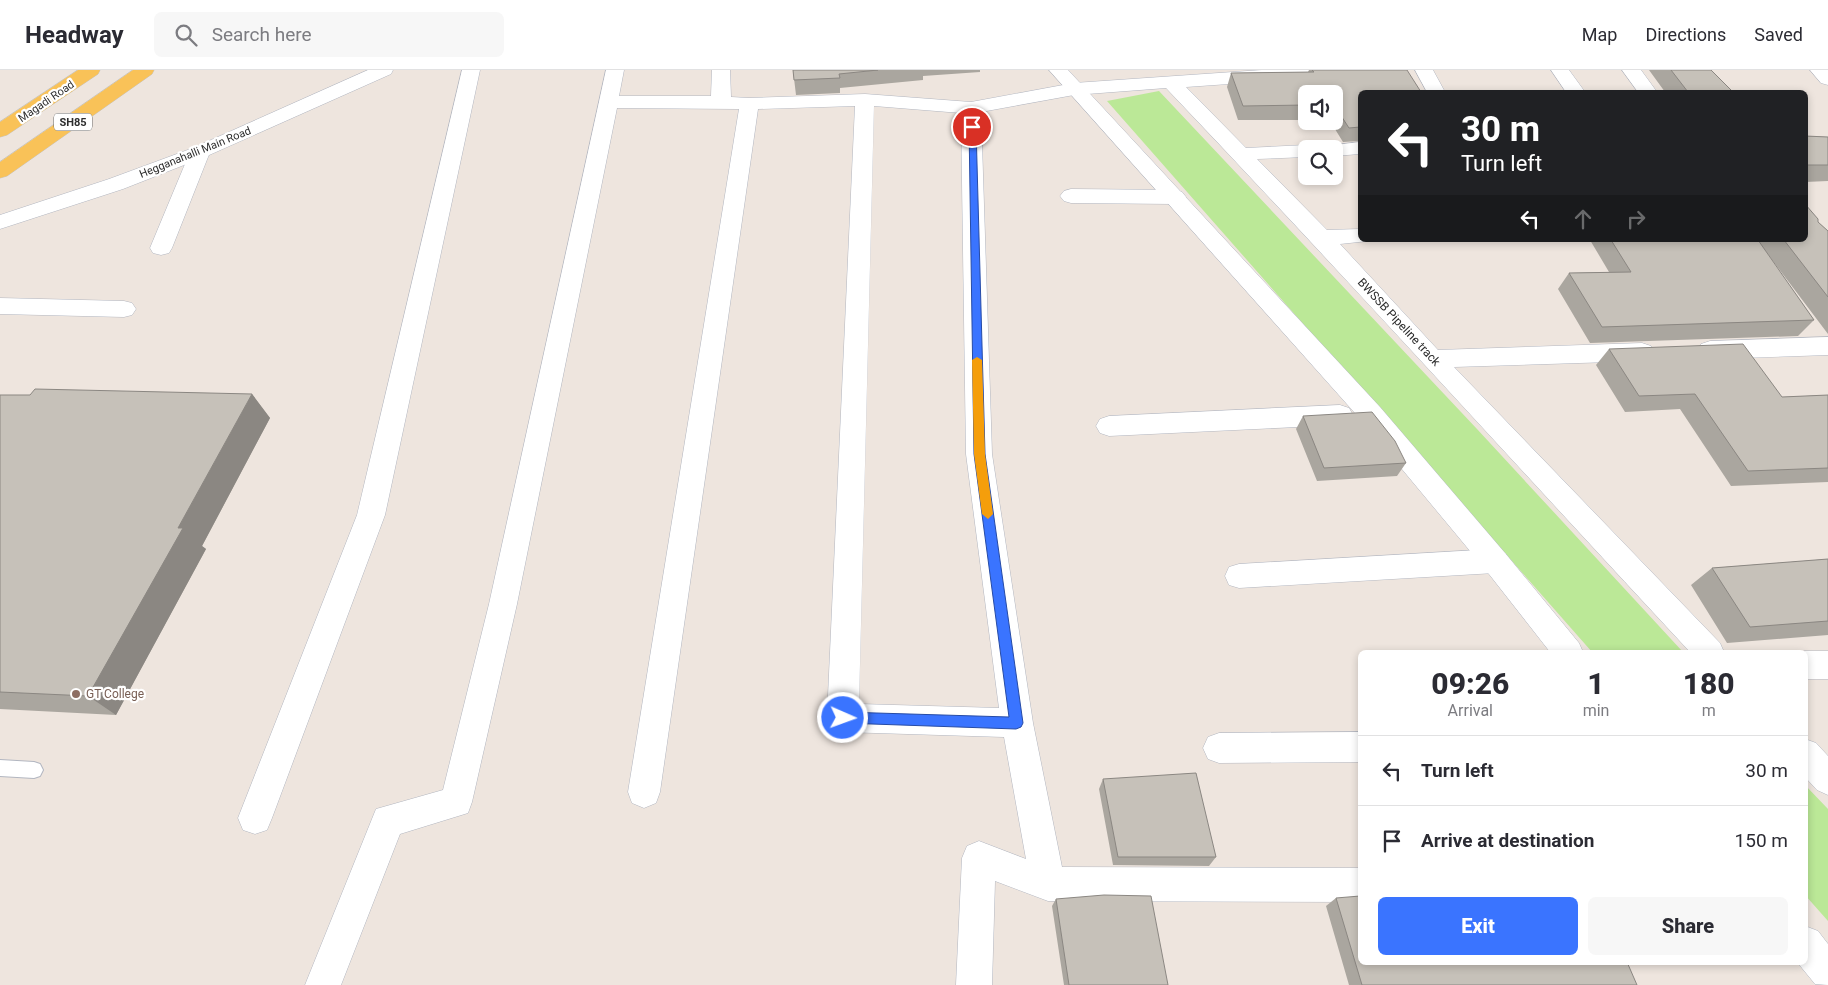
<!DOCTYPE html>
<html lang="en">
<head>
<meta charset="utf-8">
<style>
	:root { --surface:#fff; --page:#f7f7f7; --text:#2b2b33; --muted:#7c7c81; --line:#e1e1e2; --accent:#3a74ff }
	body { margin:0; font-family:Roboto,sans-serif; background:var(--page); color:var(--text); height:100vh; display:flex; flex-direction:column; font-size:19px; white-space:nowrap }
	* { box-sizing:border-box; margin:0 }
	p { font-size:16px; color:var(--muted) }
	.icon { flex:none; width:28px; height:28px; fill:none; stroke:currentColor; stroke-width:2; stroke-linecap:round; stroke-linejoin:round }
	.map { position:relative; flex:1; overflow:hidden }
	.drawer { position:absolute; left:1358px; top:580px; width:450px; height:315px; display:flex; flex-direction:column; background:var(--surface); border-radius:8px; box-shadow:0 2px 8px #0003 }
	.drawer>* { flex:none }
	.banner { position:absolute; left:1358px; top:20px; width:450px; height:152px; border-radius:8px; box-shadow:0 2px 8px #0003; background:#202124; color:#fff; overflow:hidden }
	.tools { position:absolute; left:1298px; top:15px; display:grid; gap:10px }
	.tools a { display:grid; place-items:center; width:45px; height:45px; border-radius:8px; background:var(--surface); box-shadow:0 2px 8px #0003; font-size:25px }
	.pin { position:absolute; display:grid; place-items:center; width:42px; height:42px; color:#fff; margin:-21px; border:2px solid #fff; border-radius:50%; box-shadow:0 1px 5px #0007 }
	.me { position:absolute; width:55px; margin:-28px; rotate:92deg; stroke-linejoin:round; filter:drop-shadow(0 0 4px #0008) }
	.turn { display:flex; align-items:center; gap:18px; height:105px; padding:0 20px; font-size:22px }
	.turn .icon { width:65px; height:65px; stroke-width:2.5 }
	.turn b { display:block; font-size:35px; line-height:42px }
	.lanes { display:flex; align-items:center; height:48px; padding:0 20px; background:#0003; justify-content:center; gap:25px; direction:ltr }
	.lanes .off { opacity:.35 }
	.eta { display:flex; justify-content:space-evenly; align-items:center; height:85px; text-align:center }
	.eta b { font-size:30px; font-weight:800; line-height:35px }
	.action { display:flex; gap:10px; margin-top:auto; padding:10px 20px }
	.action a { flex:1; height:58px; border-radius:8px; background:var(--accent); color:#fff; font-size:20px; font-weight:800; line-height:58px; text-align:center }
	.action a+a { background:var(--page); color:var(--text) }
	ul { padding:0; list-style:none }
	li { display:flex; align-items:center; gap:15px; height:70px; padding:0 20px; border-top:1px solid var(--line) }
	li div { flex:1 }
	li b { display:block; font-size:19px }
	li em { font-style:normal }
	header { display:flex; align-items:center; gap:30px; box-sizing:border-box; height:70px; padding:0 25px; background:var(--surface); border-bottom:1px solid var(--line) }
	header strong { font-size:24px }
	nav { display:flex; gap:28px; margin-inline-start:auto; font-size:18px }
	.search { width:350px; height:45px; background:var(--page); display:flex; align-items:center; gap:12px; box-sizing:border-box; padding:0 18px; border-radius:8px; color:var(--muted); font-size:19px }
	.map>svg:first-child { display:block }
	.green { fill:#bbe897 }
	.lines { fill:none; stroke-linecap:round; stroke-linejoin:round }
	.lane-casing { stroke:#b2b6c0; stroke-width:2 }
	.street-casing { stroke:#b2b6c0; stroke-width:1 }
	.secondary-casing { stroke:#b2b6c0; stroke-width:1 }
	.primary-casing { stroke:#c4c4c4; stroke-width:1 }
	.lane { fill:#fff; fill-rule:evenodd }
	.street { fill:#fff; fill-rule:evenodd }
	.secondary { fill:#fff; fill-rule:evenodd }
	.primary { fill:#f9c258; fill-rule:evenodd }
	.wall { fill:#aaa69f }
	.shaded-wall { fill:#8b8782 }
	.building { fill:#c6c1b9; stroke:#8b8782 }
	.route { fill:#3a74ff; stroke:#264ba6 }
	.slow { fill:#f59e0b }
	.education-dot { fill:#8d6e63; stroke:#fff; stroke-width:2 }
	.labels { text-anchor:middle; stroke-width:4.5; stroke-linejoin:round; paint-order:stroke }
	.far-street-label { font-size:11px; fill:#2c2c2c; stroke:#fff }
	.shield { fill:#fff; stroke:#6b6b6b; stroke-width:1 }
	.shield-label { font-size:11px; font-weight:bold; fill:#2c2c2c }
	.street-label { font-size:12px; fill:#2c2c2c; stroke:#fff }
	.education-label { font-size:12px; fill:#785e54; stroke:#fff; text-anchor:start }
</style>
</head>
<body>
<header>
<strong>Headway</strong>
<div class="search"><svg class="icon" aria-label="search" viewBox="0 0 24 24"><circle cx="10" cy="10" r="6"/><path d="M15 15l6 6"/></svg>Search here</div>
<nav><a>Map</a><a>Directions</a><a>Saved</a></nav>
</header>
<div class="map">
<svg width="1828" height="915" viewBox="0 0 1828 915">
	<rect width="100%" height="100%" fill="#eee5de"/>
	<!-- green -->
	<path class="green" d="M 1159,21 L 1477,359 L 1683,582 L 1592,582 L 1107,31 Z
		M 1805,715 L 1828,739 L 1828,851 L 1805,825 Z"/>
	<g class="lines">
		<!-- lane casing -->
		<g class="lane-casing">
			<path id="lane" d="M 0,690 L 34,692 L 40,694 L 43,700 L 40,706 L 34,708 L 0,706 Z"/>
		</g>
		<!-- street casing -->
		<g class="street-casing">
			<path id="street" d="M 462,0 L 480,0 L 385,445 L 272,748 L 267,760 L 255,764 L 243,760 L 238,748 L 357,445 Z
				M 606,0 L 624,0 L 619,26 L 711,26 L 712,0 L 730,0 L 731,27 L 749,28 L 865,24 L 971,32 L 1074,13 L 1262,0 L 1350,0 L 1348,4 L 1341,6 L 1186,17 L 1246,78 L 1306,75 L 1313,77 L 1315,79 L 1306,79 L 1306,87 L 1257,89 L 1327,160 L 1360,159 L 1360,170 L 1368,171 L 1340,174 L 1438,280 L 1642,273 L 1651,276 L 1654,282 L 1651,288 L 1642,291 L 1454,297 L 1720,573 L 1724,582 L 1690,582 C 1515,394 1343,204 1166,18 L 1074,25 L 981,42 L 992,384 L 1033,653 L 1062,797 L 1360,798 L 1360,832 L 1048,831 L 995,811 L 992,915 L 956,915 L 962,788 L 967,776 L 979,771 L 1026,789 L 1004,667 L 843,662 L 832,658 L 827,648 L 855,36 L 758,39 L 660,722 L 656,733 L 644,738 L 632,733 L 628,722 L 739,39 L 617,38 L 517,534 L 472,732 L 468,743 L 400,764 L 341,915 L 305,915 L 376,739 L 443,720 L 489,534 ZM 874,36 L 961,43 L 966,384 L 999,638 L 859,634 Z
				M 1415,0 L 1433,0 L 1445,22 L 1427,22 Z
				M 1551,0 L 1569,0 L 1585,22 L 1566,22 Z
				M 1622,0 L 1641,0 L 1657,22 L 1638,22 Z
				M 1810,0 L 1828,0 L 1828,15 L 1821,13 Z
				M 1360,72 L 1360,84 L 1334,86 L 1334,79 L 1325,79 L 1327,76 Z
				M 200,76 L 207,78 L 210,82 L 172,178 L 169,183 L 161,185 L 153,183 L 150,178 L 190,82 L 193,78 Z
				M 1071,119 L 1175,120 L 1182,122 L 1186,127 L 1182,132 L 1175,134 L 1071,133 L 1064,131 L 1060,126 L 1064,121 Z
				M 0,228 L 124,231 L 132,233 L 136,239 L 132,245 L 124,247 L 0,244 Z
				M 1828,267 L 1828,285 L 1710,289 L 1701,286 L 1698,280 L 1701,274 L 1710,271 Z
				M 1340,335 L 1349,338 L 1353,345 L 1349,352 L 1340,355 L 1109,366 L 1100,363 L 1096,356 L 1100,349 L 1109,346 Z
				M 1495,479 L 1505,483 L 1509,491 L 1505,499 L 1495,503 L 1239,518 L 1229,515 L 1225,506 L 1229,497 L 1239,494 Z
				M 1805,581 L 1828,581 L 1828,609 L 1805,609 L 1805,582 L 1802,582 Z
				M 1360,662 L 1360,692 L 1219,693 L 1208,689 L 1203,678 L 1208,667 L 1219,663 Z
				M 1805,669 L 1816,673 L 1828,686 L 1828,725 L 1817,720 L 1805,707 Z"/>
		</g>
		<!-- secondary casing -->
		<g class="secondary-casing">
			<path id="secondary" d="M 368,0 L 393,0 L 391,4 L 207,86 L 123,119 L 0,159 L 0,145 L 109,109 L 193,78 Z
				M 1049,0 L 1068,0 L 1380,337 L 1505,483 L 1579,573 L 1583,582 L 1550,582 L 1485,499 L 1362,351 Z
				M 1805,856 L 1818,861 L 1828,874 L 1828,915 L 1815,914 L 1797,892 L 1805,892 Z"/>
		</g>
		<!-- primary casing -->
		<g class="primary-casing">
			<path id="primary" d="M 78,0 L 100,0 L 98,4 L 7,65 L 0,67 L 0,52 Z
				M 133,0 L 154,0 L 152,4 L 7,106 L 0,108 L 0,92 Z"/>
		</g>
		<!-- lane -->
		<use href="#lane" class="lane"/>
		<!-- street -->
		<use href="#street" class="street"/>
		<!-- secondary -->
		<use href="#secondary" class="secondary"/>
		<!-- primary -->
		<use href="#primary" class="primary"/>
	</g>
	<!-- wall -->
	<path class="wall" d="M 793,0 L 980,0 L 980,2 L 923,6 L 923,10 L 840,18 L 840,23 L 796,25 Z
		M 1309,0 L 1407,0 L 1360,22 L 1360,71 L 1343,72 L 1330,51 L 1334,51 L 1334,24 L 1306,24 L 1306,50 L 1238,50 L 1227,17 L 1231,3 L 1308,2 Z
		M 1649,0 L 1711,0 L 1733,22 L 1665,22 Z
		M 1805,66 L 1828,67 L 1828,111 L 1805,112 Z
		M 1818,152 L 1828,161 L 1828,264 L 1760,174 L 1814,250 L 1798,266 L 1590,273 L 1558,219 L 1569,203 L 1609,202 L 1590,170 L 1805,170 Z
		M 1609,279 L 1782,327 L 1828,325 L 1828,412 L 1731,416 L 1680,339 L 1625,342 L 1596,295 Z
		M 252,324 L 270,348 L 202,476 L 206,479 L 116,645 L 0,639 L 0,325 L 30,325 Z
		M 1303,346 L 1406,393 L 1397,406 L 1317,411 L 1296,359 Z
		M 1828,489 L 1828,565 L 1727,573 L 1691,515 L 1712,498 Z
		M 1103,709 L 1216,787 L 1209,796 L 1113,795 L 1099,719 Z
		M 1336,828 L 1637,915 L 1349,915 L 1326,836 Z
		M 1056,829 L 1168,915 L 1064,915 L 1052,836 Z"/>
	<!-- shaded-wall -->
	<path class="shaded-wall" d="M 252,324 L 270,348 L 202,476 L 206,479 L 116,645 L 88,626 L 178,458 Z"/>
	<!-- building -->
	<path class="building" d="M 793,0 L 878,0 L 839,4 L 840,8 L 794,10 Z
		M 1312,0 L 1407,0 L 1421,22 L 1360,22 L 1360,57 L 1349,58 L 1334,35 L 1334,24 L 1306,24 L 1306,35 L 1243,36 L 1231,3 L 1314,2 Z
		M 1671,0 L 1711,0 L 1733,22 L 1688,22 Z
		M 1805,66 L 1828,67 L 1828,95 L 1805,95 Z
		M 1805,134 L 1818,149 L 1818,152 L 1828,161 L 1828,227 L 1784,170 L 1805,170 Z
		M 1611,170 L 1758,170 L 1814,250 L 1602,257 L 1569,203 L 1631,202 Z
		M 1743,274 L 1782,327 L 1828,325 L 1828,398 L 1748,401 L 1695,324 L 1639,326 L 1609,279 Z
		M 35,319 L 252,324 L 178,458 L 183,458 L 88,626 L 0,622 L 0,325 L 30,325 Z
		M 1372,342 L 1395,371 L 1406,393 L 1324,398 L 1303,346 Z
		M 1828,489 L 1828,551 L 1750,557 L 1712,498 Z
		M 1196,703 L 1216,787 L 1118,787 L 1103,709 Z
		M 1104,825 L 1151,826 L 1168,915 L 1069,915 L 1056,829 Z
		M 1360,826 L 1360,892 L 1627,892 L 1637,915 L 1362,915 L 1336,828 Z"/>
	<!-- route -->
	<path class="route" d="M 969,55 L 976,57 L 985,384 L 1023,653 L 1021,657 L 1016,659 L 843,653 L 838,652 L 836,648 L 838,643 L 843,642 L 1009,647 L 974,384 Z"/>
	<!-- slow -->
	<path class="slow" d="M 977,287 L 982,290 L 985,384 L 993,444 L 988,449 L 982,444 L 974,384 L 972,290 Z"/>
	<!-- markers -->
	<circle class="education-dot" cx="76" cy="624" r="5"/>
	<g class="labels">
		<!-- far-street labels -->
		<g class="far-street-label">
			<text transform="translate(46 31) rotate(-34)" y="4">Magadi Road</text>
			<text transform="translate(195 82) rotate(-22)" y="4">Hegganahalli Main Road</text>
		</g>
		<!-- shield labels -->
		<rect class="shield" x="54" y="43.5" width="38" height="17" rx="4"/>
		<g class="shield-label">
			<text x="73" y="56">SH85</text>
		</g>
		<!-- street labels -->
		<g class="street-label">
			<text transform="translate(1399 252) rotate(47)" y="4">BWSSB Pipeline track</text>
		</g>
		<!-- education labels -->
		<g class="education-label">
			<text x="86" y="628">GT College</text>
		</g>
	</g>
</svg>
<div class="tools">
<a><svg class="icon" aria-label="sound" viewBox="0 0 24 24"><path d="M4 9h4l5-4v14l-5-4H4zM17 9q2 3 0 6"/></svg></a>
<a><svg class="icon" aria-label="search" viewBox="0 0 24 24"><circle cx="10" cy="10" r="6"/><path d="M15 15l6 6"/></svg></a>
</div>
<div class="pin" style="left:972px;top:57px;background:#d93025"><svg class="icon" aria-label="arrive" viewBox="0 0 24 24"><path d="M6 21V4h12l-3 4 3 4H6"/></svg></div>
<svg class="me" style="left:843px;top:648px" viewBox="-20 -20 40 40"><circle r="17" fill="#3a74ff" stroke="#fff" stroke-width="3"/><path d="M0-11L8 9 0 5-8 9z" fill="#fff"/></svg>
<div class="banner">
<div class="turn"><svg class="icon" aria-label="left" viewBox="0 0 24 24"><path d="M17 20v-9H6M10 6l-5 5 5 5"/></svg><div><b>30 m</b>Turn left</div></div>
<div class="lanes"><svg class="icon" aria-label="left" viewBox="0 0 24 24"><path d="M17 20v-9H6M10 6l-5 5 5 5"/></svg><svg class="icon off" aria-label="ahead" viewBox="0 0 24 24"><path d="M12 20V5M6 11l6-6 6 6"/></svg><svg class="icon off" aria-label="right" viewBox="0 0 24 24"><path d="M7 20v-9h11M14 6l5 5-5 5"/></svg></div>
</div>
<section class="drawer">
<div class="eta">
<div><b>09:26</b><p>Arrival</p></div>
<div><b>1</b><p>min</p></div>
<div><b>180</b><p>m</p></div>
</div>
<ul>
<li><svg class="icon" aria-label="left" viewBox="0 0 24 24"><path d="M17 20v-9H6M10 6l-5 5 5 5"/></svg><div><b>Turn left</b></div><em>30 m</em></li>
<li><svg class="icon" aria-label="arrive" viewBox="0 0 24 24"><path d="M6 21V4h12l-3 4 3 4H6"/></svg><div><b>Arrive at destination</b></div><em>150 m</em></li>
</ul>
<div class="action"><a>Exit</a><a>Share</a></div>
</section>
</div>
</body>
</html>
